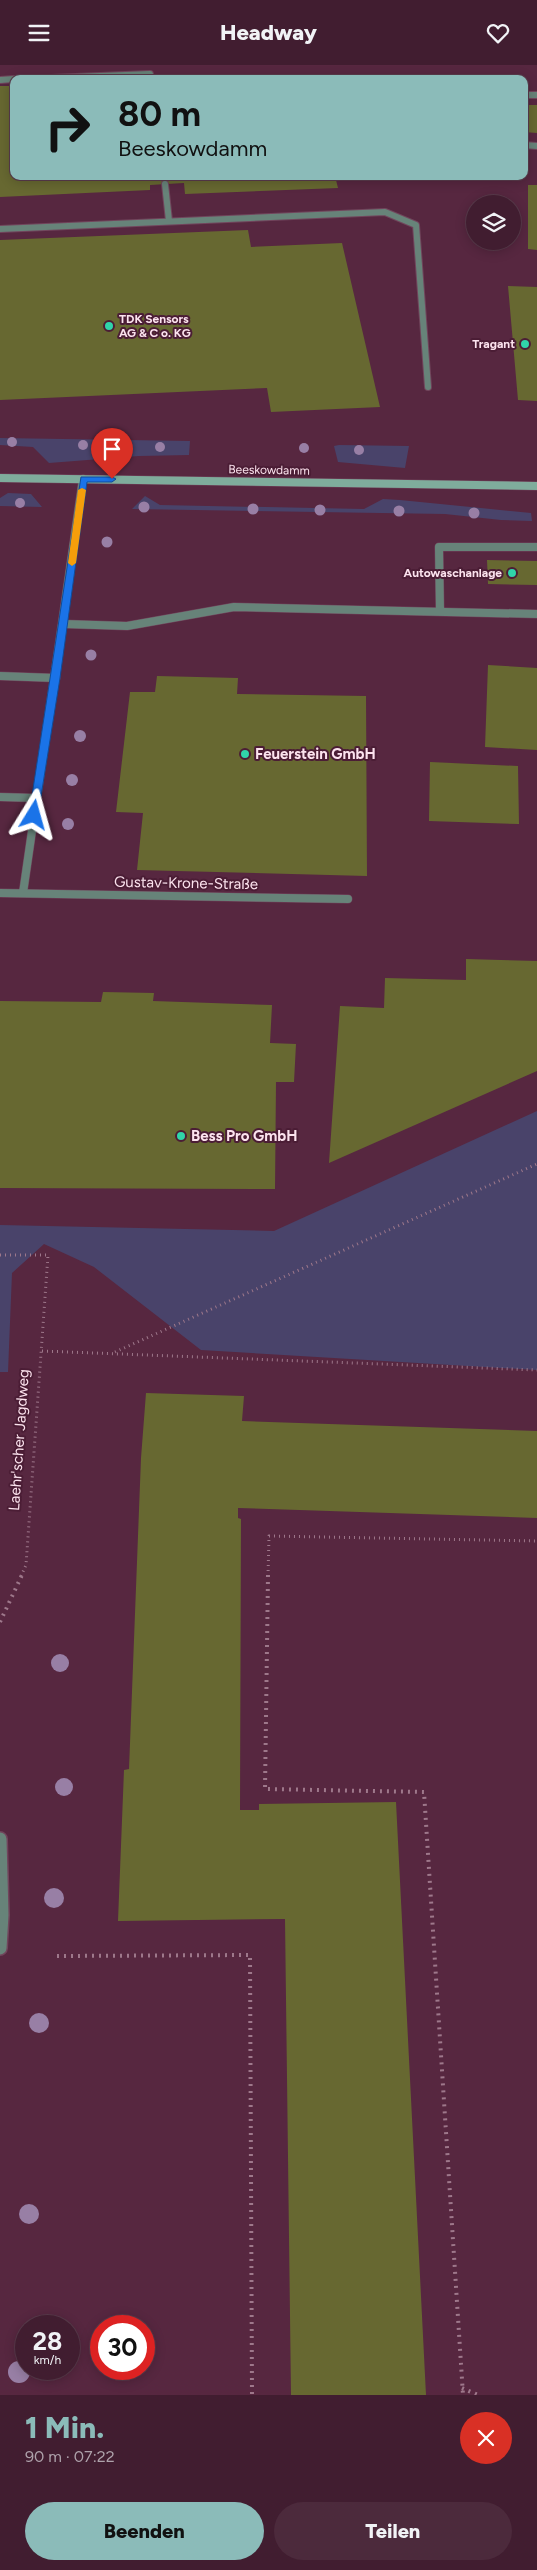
<!DOCTYPE html>
<html lang="de">
<head>
<meta charset="utf-8">
<style>
	:root { --surface:#411d30; --page:#4c2a3c; --text:#f1f3f6; --muted:#aea2ab; --line:#5a3b4c; --accent:#8bbbb9 }
	body { margin:0; font-family:Figtree,sans-serif; background:var(--page); color:var(--text); height:100vh; display:flex; flex-direction:column; font-size:19px; white-space:nowrap }
	* { box-sizing:border-box; margin:0 }
	p { font-size:16px; color:var(--muted) }
	.icon { flex:none; width:28px; height:28px; fill:none; stroke:currentColor; stroke-width:2; stroke-linecap:round; stroke-linejoin:round }
	.map { position:relative; height:2330px; overflow:hidden }
	.panel { display:flex; flex-direction:column; background:var(--surface); flex:1 }
	.panel>* { flex:none }
	.banner { position:absolute; left:10px; top:10px; width:518px; height:105px; border-radius:10px; box-shadow:0 2px 12px #0003,0 0 0 1px var(--line); background:#8bbbb9; color:#111; overflow:hidden }
	.fabs { position:absolute; left:466px; top:130px; display:grid; gap:10px }
	.fabs a { display:grid; place-items:center; width:55px; height:55px; border-radius:50%; background:var(--surface); box-shadow:0 2px 12px #0003,0 0 0 1px var(--line); font-size:25px }
	.speed { position:absolute; left:15px; top:2250px; display:flex; gap:10px; font-size:25px; font-weight:700; text-align:center }
	.speed>* { display:grid; place-content:center; width:65px; height:65px; border-radius:50%; background:var(--surface); box-shadow:0 2px 12px #0003,0 0 0 1px var(--line); line-height:1 }
	.speed small { font-size:12px; font-weight:400 }
	.speed .limit { border:8px solid #d22; background:#fff; color:#111 }
	.pin { position:absolute; display:grid; place-items:center; width:42px; height:42px; color:#fff; margin:-51px -21px; border-radius:50% 50% 50% 0; rotate:-45deg; box-shadow:0 0 5px #0007 }
	.pin .icon { rotate:45deg }
	.me { position:absolute; width:55px; margin:-28px; rotate:8deg; stroke-linejoin:round; filter:drop-shadow(0 0 4px #0008) }
	.turn { display:flex; align-items:center; gap:18px; height:105px; padding:0 25px; font-size:22px }
	.turn .icon { width:65px; height:65px; stroke-width:2.5 }
	.turn b { display:block; font-size:35px; line-height:42px }
	.round { display:grid; place-items:center; flex:none; width:52px; height:52px; border-radius:26px; background:var(--page) }
	.head { display:flex; align-items:center; justify-content:space-between; height:85px; padding:0 25px }
	h1 { font-size:30px; font-weight:800; line-height:38px; color:var(--accent) }
	.primary-button { display:flex; gap:10px; margin-top:auto; padding:10px 25px }
	.primary-button a { flex:1; height:58px; border-radius:30px; background:var(--accent); color:#111; font-size:20px; font-weight:800; line-height:58px; text-align:center }
	.primary-button a+a { background:var(--page); color:var(--text) }
	header { display:flex; justify-content:space-between; align-items:center; height:65px; padding:0 25px; background:var(--surface); font-size:22px; font-weight:800 }
	.map>svg:first-child { display:block }
	.green { fill:#49436a }
	.building { fill:#676831 }
	.lines { fill:none; stroke-linecap:round; stroke-linejoin:round }
	.service-far1-casing { stroke:#71455c; stroke-width:8 }
	.service-casing { stroke:#71455c; stroke-width:9 }
	.minor-far1-casing { stroke:#71455c; stroke-width:9 }
	.minor-casing { stroke:#71455c; stroke-width:16 }
	.secondary-casing { stroke:#71455c; stroke-width:9 }
	.path-far1 { stroke:#9e788b; stroke-width:3; stroke-dasharray:1 4; stroke-linecap:butt }
	.path { stroke:#9e788b; stroke-width:4; stroke-dasharray:2 5; stroke-linecap:butt }
	.service-far1 { stroke:#678379; stroke-width:6 }
	.service { stroke:#678379; stroke-width:8 }
	.minor-far1 { stroke:#678379; stroke-width:8 }
	.minor { stroke:#678379; stroke-width:13 }
	.secondary { stroke:#7fac9c; stroke-width:8 }
	.tree { fill:#987fa5 }
	.route { fill:#1a73e8; stroke:#114b97 }
	.slow { fill:#f59e0b }
	.poi-dot { fill:#30d4a9; stroke:#4b1d35; stroke-width:2 }
	.labels { text-anchor:middle; stroke-width:4; stroke-linejoin:round; paint-order:stroke }
	.far-poi-label { font-size:12px; font-weight:bold; fill:#fce3ee; stroke:#4b1d35; text-anchor:end }
	.far-street-label { font-size:12px; fill:#fce3ee; stroke:#4b1d35 }
	.poi-label { font-size:15px; font-weight:bold; fill:#fce3ee; stroke:#4b1d35; text-anchor:start }
	.street-label { font-size:15px; fill:#fce3ee; stroke:#4b1d35 }
</style>
</head>
<body>
<header><svg class="icon" aria-label="menu" viewBox="0 0 24 24"><path d="M4 6h16M4 12h16M4 18h16"/></svg>Headway<svg class="icon" aria-label="heart" viewBox="0 0 24 24"><path d="M12 20l-8-8c-3-5 5-10 8-4 3-6 11-1 8 4z"/></svg></header>
<div class="map">
<svg width="537" height="2330" viewBox="0 0 537 2330">
	<rect width="100%" height="100%" fill="#572740"/>
	<!-- green -->
	<path class="green" d="M 0,373 L 190,376 L 189,390 L 139,391 L 49,398 L 33,382 L 0,380 Z
		M 339,380 L 409,381 L 405,403 L 338,397 L 334,381 Z
		M 8,428 L 31,429 L 42,442 L 0,441 L 0,433 Z
		M 145,431 L 160,440 L 364,444 L 383,434 L 400,435 L 531,448 L 532,456 L 501,455 L 445,449 L 132,444 Z
		M 537,1046 L 537,1305 L 201,1285 L 94,1202 L 44,1179 L 12,1208 L 8,1307 L 0,1307 L 0,1160 L 274,1166 Z"/>
	<!-- building -->
	<path class="building" d="M 0,21 L 14,21 L 14,111 L 148,111 L 149,115 L 197,111 L 335,111 L 338,123 L 185,129 L 184,118 L 150,120 L 150,125 L 0,132 Z
		M 524,40 L 537,40 L 537,68 L 524,67 Z
		M 528,120 L 537,120 L 537,185 L 528,184 Z
		M 248,165 L 251,182 L 342,178 L 380,342 L 271,347 L 267,323 L 0,335 L 0,175 Z
		M 508,221 L 537,222 L 537,336 L 518,335 Z
		M 487,495 L 537,496 L 537,520 L 488,519 Z
		M 488,600 L 537,603 L 537,685 L 485,682 Z
		M 157,611 L 238,613 L 237,629 L 366,631 L 367,811 L 137,805 L 143,748 L 116,747 L 130,627 L 155,627 Z
		M 430,697 L 518,701 L 519,759 L 429,756 Z
		M 466,894 L 537,896 L 537,1006 L 329,1098 L 340,941 L 384,943 L 385,913 L 466,915 Z
		M 103,927 L 154,928 L 153,936 L 272,940 L 270,978 L 296,979 L 294,1017 L 276,1017 L 275,1124 L 0,1123 L 0,936 L 101,937 Z
		M 146,1328 L 244,1331 L 242,1356 L 537,1366 L 537,1453 L 238,1443 L 238,1453 L 241,1454 L 240,1745 L 259,1745 L 259,1739 L 396,1737 L 426,2330 L 291,2330 L 285,1854 L 118,1856 L 124,1705 L 129,1704 L 141,1393 Z"/>
	<g class="lines">
		<!-- service-far1 casing -->
		<g class="service-far1-casing">
			<path id="service-far1" d="M 26,14 L 150,9 L 151,14
				M 0,15 L 14,14
				M 524,30 L 537,30
				M 524,80 L 537,81
				M 165,119 L 169,156
				M 0,164 L 385,147 L 416,160 L 428,322"/>
		</g>
		<!-- service casing -->
		<g class="service-casing">
			<path id="service" d="M 440,547 L 439,482 L 537,482
				M 64,559 L 127,561 L 234,542 L 537,549
				M 0,611 L 56,613
				M 0,732 L 36,733"/>
		</g>
		<!-- minor-far1 casing -->
		<g class="minor-far1-casing">
			<path id="minor-far1" d="M 0,828 L 348,834
				M 23,828 L 83,414"/>
		</g>
		<!-- minor casing -->
		<g class="minor-casing">
			<path id="minor" d="M 0,1774 L 2,1850 L 0,1883"/>
		</g>
		<!-- secondary casing -->
		<g class="secondary-casing">
			<path id="secondary" d="M 0,413 L 537,421"/>
		</g>
		<!-- path-far1 -->
		<path class="path-far1" d="M 0,1190 L 48,1190 L 26,1500 L 21,1511
			M 42,1286 L 537,1305
			M 115,1287 L 537,1099
			M 268,1511 L 269,1471 L 537,1476"/>
		<!-- path -->
		<path class="path" d="M 268,1510 L 265,1724 L 424,1727 L 463,2330
			M 0,1557 L 22,1510
			M 57,1891 L 250,1890 L 252,2330
			M 462,2323 L 478,2330"/>
		<!-- service-far1 -->
		<use href="#service-far1" class="service-far1"/>
		<!-- service -->
		<use href="#service" class="service"/>
		<!-- minor-far1 -->
		<use href="#minor-far1" class="minor-far1"/>
		<!-- minor -->
		<use href="#minor" class="minor"/>
		<!-- secondary -->
		<use href="#secondary" class="secondary"/>
	</g>
	<!-- trees -->
	<g class="tree">
		<circle cx="12" cy="377" r="5"/>
		<circle cx="83" cy="380" r="5"/>
		<circle cx="160" cy="382" r="5"/>
		<circle cx="304" cy="383" r="5"/>
		<circle cx="359" cy="385" r="5"/>
		<circle cx="20" cy="438" r="5"/>
		<circle cx="144" cy="442" r="5.5"/>
		<circle cx="253" cy="444" r="5.5"/>
		<circle cx="320" cy="445" r="5.5"/>
		<circle cx="399" cy="446" r="5.5"/>
		<circle cx="474" cy="448" r="5.5"/>
		<circle cx="107" cy="477" r="5.5"/>
		<circle cx="91" cy="590" r="5.5"/>
		<circle cx="80" cy="671" r="6"/>
		<circle cx="72" cy="715" r="6"/>
		<circle cx="68" cy="759" r="6"/>
		<circle cx="60" cy="1598" r="9"/>
		<circle cx="64" cy="1722" r="9"/>
		<circle cx="54" cy="1833" r="10"/>
		<circle cx="39" cy="1958" r="10"/>
		<circle cx="29" cy="2149" r="10"/>
		<circle cx="19" cy="2307" r="11"/>
	</g>
	<!-- route -->
	<path class="route" d="M 81,412 L 112,412 L 116,414 L 112,417 L 87,417 L 60,613 L 38,750 L 34,753 L 29,750 Z"/>
	<!-- slow -->
	<path class="slow" d="M 82,423 L 86,425 L 76,498 L 72,501 L 68,498 L 78,425 Z"/>
	<!-- markers -->
	<g class="poi-dot">
		<circle cx="109" cy="261" r="5"/>
		<circle cx="525" cy="279" r="5"/>
		<circle cx="512" cy="508" r="5"/>
		<circle cx="245" cy="689" r="5"/>
		<circle cx="181" cy="1071" r="5"/>
	</g>
	<g class="labels">
		<!-- far-poi labels -->
		<g class="far-poi-label">
			<text x="119" y="258" text-anchor="start">TDK Sensors<tspan x="119" dy="14">AG &amp; C o. KG</tspan></text>
			<text x="515" y="283">Tragant</text>
			<text x="502" y="512">Autowaschanlage</text>
		</g>
		<!-- far-street labels -->
		<g class="far-street-label">
			<text transform="translate(269 405) rotate(1)" y="4">Beeskowdamm</text>
		</g>
		<!-- poi labels -->
		<g class="poi-label">
			<text x="255" y="694">Feuerstein GmbH</text>
			<text x="191" y="1076">Bess Pro GmbH</text>
		</g>
		<!-- street labels -->
		<g class="street-label">
			<text transform="translate(186 818) rotate(1)" y="5">Gustav-Krone-Straße</text>
			<text transform="translate(19 1375) rotate(-86)" y="5">Laehr'scher Jagdweg</text>
		</g>
	</g>
</svg>
<div class="fabs">
<a><svg class="icon" aria-label="layers" viewBox="0 0 24 24"><path d="M12 4l9 5-9 5-9-5zM3 14l9 5 9-5"/></svg></a>
</div>
<div class="speed"><div>28<small>km/h</small></div><div class="limit">30</div></div>
<div class="pin" style="left:112px;top:414px;background:#d93025"><svg class="icon" aria-label="arrive" viewBox="0 0 24 24"><path d="M6 21V4h12l-3 4 3 4H6"/></svg></div>
<svg class="me" style="left:34px;top:750px" viewBox="-20 -20 40 40"><path d="M0-17L14 15 0 8-14 15z" fill="#1a73e8" stroke="#fff" stroke-width="4"/></svg>
<div class="banner">
<div class="turn"><svg class="icon" aria-label="right" viewBox="0 0 24 24"><path d="M7 20v-9h11M14 6l5 5-5 5"/></svg><div><b>80 m</b>Beeskowdamm</div></div>
</div>
</div>
<section class="panel">
<div class="head"><div><h1>1 Min.</h1><p>90 m · 07:22</p></div><a class="round" style="background:#d93025;color:#fff"><svg class="icon" aria-label="close" viewBox="0 0 24 24"><path d="M6 6l12 12M18 6L6 18"/></svg></a></div>
<div class="primary-button"><a>Beenden</a><a>Teilen</a></div>
</section>
</body>
</html>
